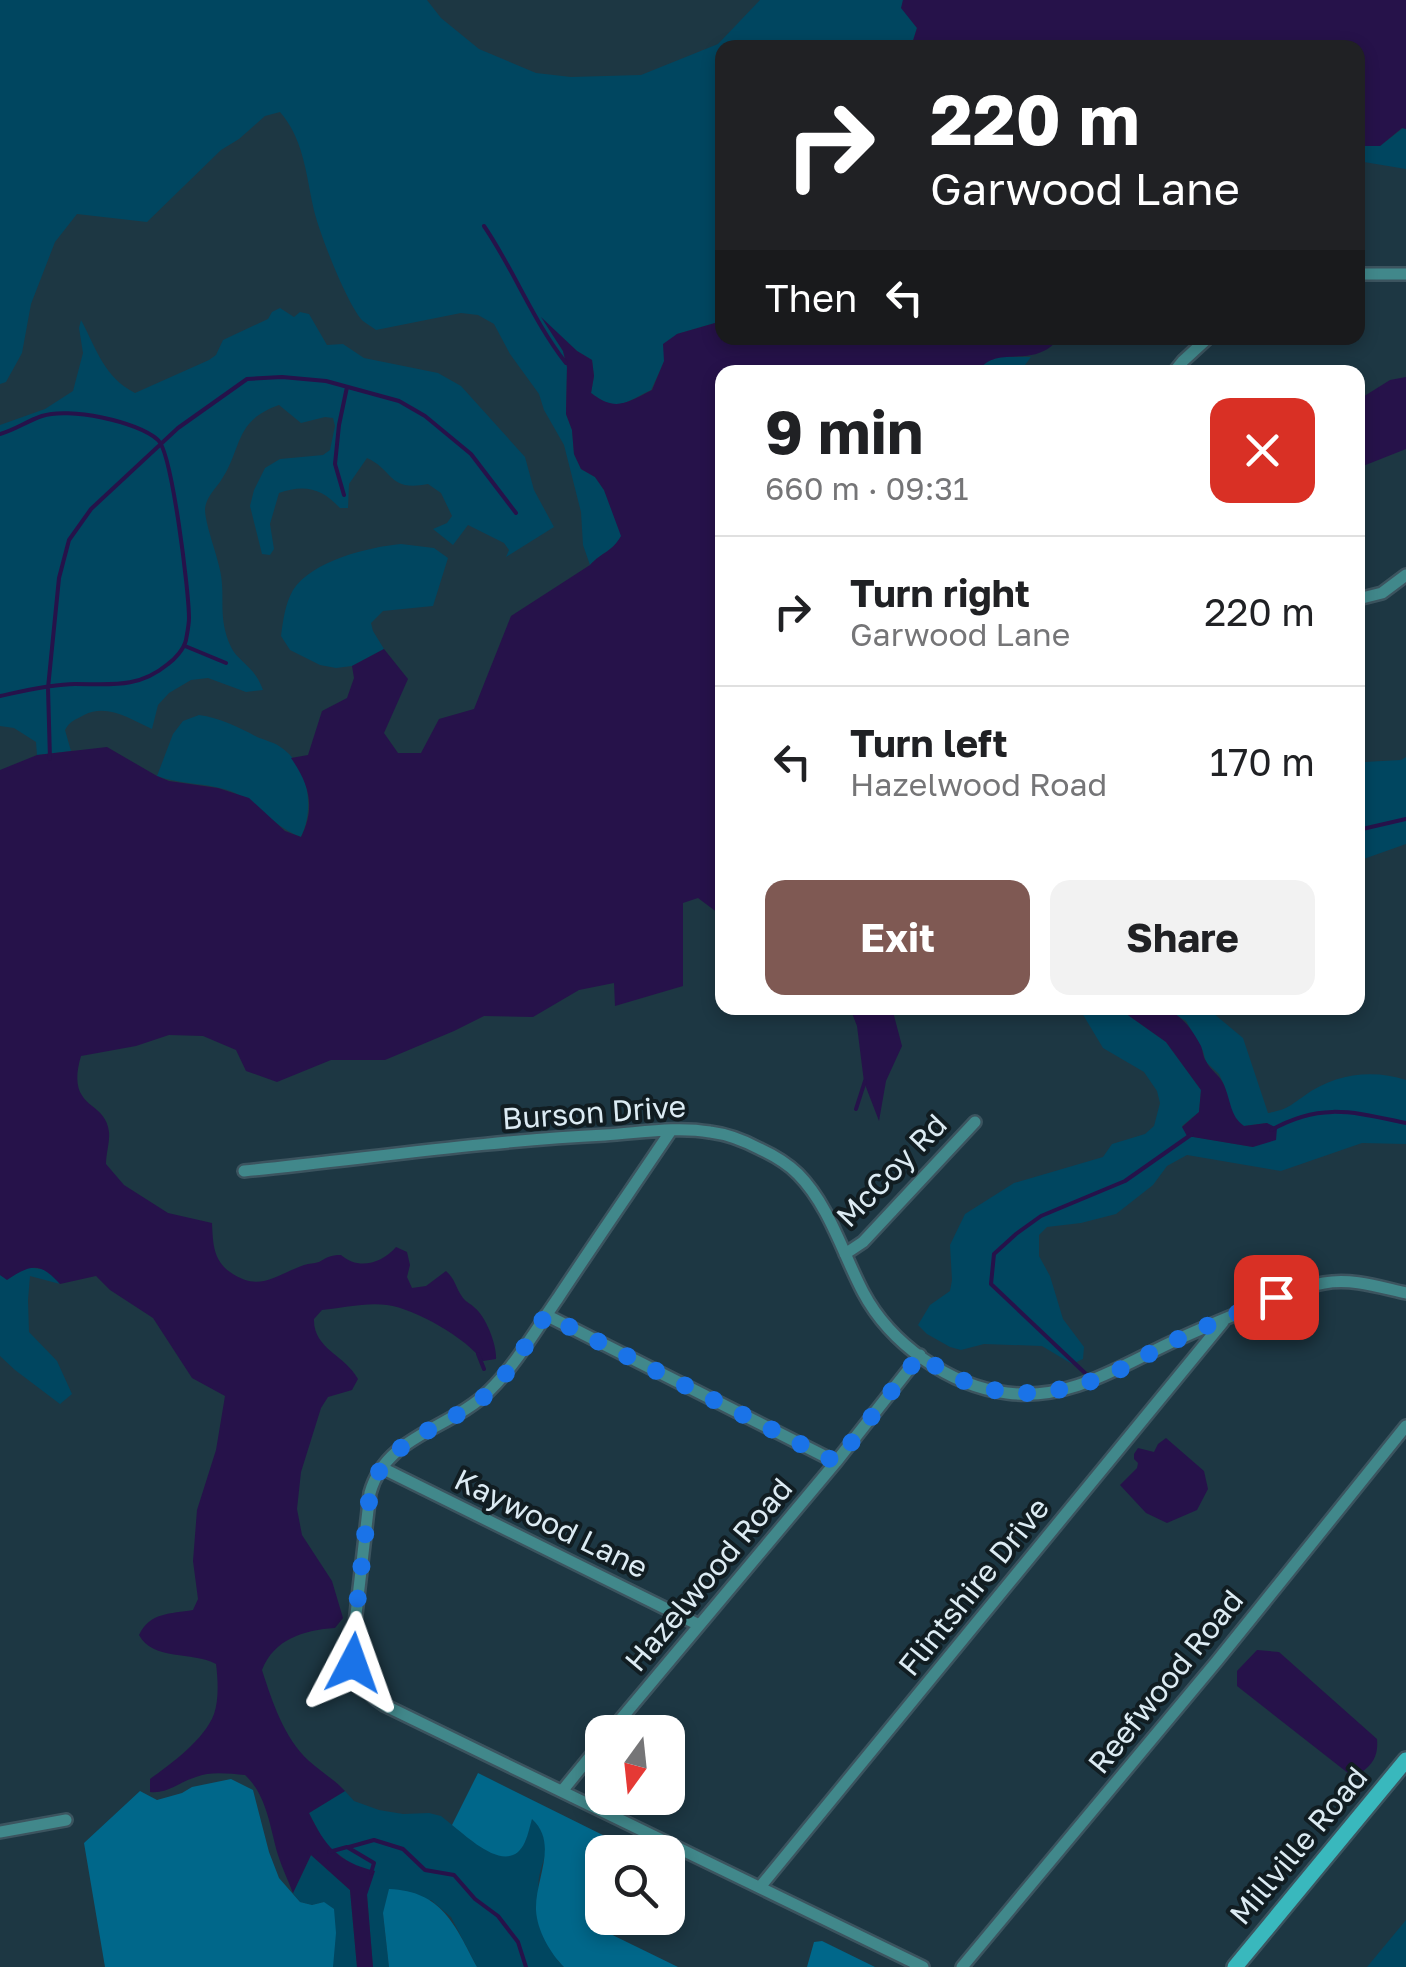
<!DOCTYPE html>
<html lang="en">
<head>
<meta charset="utf-8">
<style>
	:root { --surface:#fff; --page:#f2f2f2; --text:#202124; --muted:#757577; --line:#e0e0e0; --accent:#7f5953 }
	body { margin:0; font-family:"Golos Text",sans-serif; background:var(--page); color:var(--text); height:100vh; display:flex; flex-direction:column; font-size:38px; white-space:nowrap }
	* { box-sizing:border-box; margin:0 }
	p { font-size:32px; color:var(--muted) }
	.icon { flex:none; width:55px; height:55px; fill:none; stroke:currentColor; stroke-width:2; stroke-linecap:round; stroke-linejoin:round }
	.map { position:relative; flex:1; overflow:hidden }
	.details { position:absolute; left:715px; top:365px; width:650px; height:650px; display:flex; flex-direction:column; background:var(--surface); border-radius:20px; box-shadow:0 5px 15px #0003 }
	.details>* { flex:none }
	.top-card { position:absolute; left:715px; top:40px; width:650px; height:305px; border-radius:20px; box-shadow:0 5px 15px #0003; background:#202124; color:#fff; overflow:hidden }
	.needle { width:65px; rotate:195deg }
	.tools { position:absolute; left:585px; top:1715px; display:grid; gap:20px }
	.tools a { display:grid; place-items:center; width:100px; height:100px; border-radius:20px; background:var(--surface); box-shadow:0 5px 15px #0003; font-size:50px }
	.pin { position:absolute; display:grid; place-items:center; width:85px; height:85px; color:#fff; margin:-42px; border-radius:20px; box-shadow:0 5px 15px #0006 }
	.me { position:absolute; width:110px; margin:-55px; rotate:4deg; stroke-linejoin:round; filter:drop-shadow(0 0 8px #0008) }
	.turn { display:flex; align-items:center; gap:35px; height:210px; padding:0 50px; font-size:45px }
	.turn .icon { width:130px; height:130px; stroke-width:2.5 }
	.turn b { display:block; font-size:70px; line-height:85px }
	.then { display:flex; align-items:center; height:95px; padding:0 50px; background:#0003; gap:20px; font-size:38px }
	.round { display:grid; place-items:center; flex:none; width:105px; height:105px; border-radius:20px; background:var(--page) }
	.head { display:flex; align-items:center; justify-content:space-between; height:170px; padding:0 50px }
	h1 { font-size:60px; font-weight:700; line-height:75px }
	.cta { display:flex; gap:20px; margin-top:auto; padding:20px 50px }
	.cta a { flex:1; height:115px; border-radius:20px; background:var(--accent); color:#fff; font-size:40px; font-weight:700; line-height:115px; text-align:center }
	.cta a+a { background:var(--page); color:var(--text) }
	ul { padding:0; list-style:none }
	li { display:flex; align-items:center; gap:30px; height:150px; padding:0 50px; border-top:2px solid var(--line) }
	li div { flex:1 }
	li b { display:block; font-size:38px }
	li em { font-style:normal }
	.map>svg:first-child { display:block }
	.green { fill:#004660 }
	.forest { fill:#00678a }
	.water { fill:#26124a }
	.lines { fill:none; stroke-linecap:round; stroke-linejoin:round }
	.stream { stroke:#26124a; stroke-width:4 }
	.street-casing { stroke:#3c545f; stroke-width:16 }
	.secondary-casing { stroke:#3c545f; stroke-width:20 }
	.street { stroke:#41888b; stroke-width:11 }
	.secondary { stroke:#39b8bd; stroke-width:15 }
	.route { stroke:#1a73e8; stroke-width:18; stroke-dasharray:0 32.4 }
	.labels { text-anchor:middle; stroke-width:8; stroke-linejoin:round; paint-order:stroke }
	.street-label { font-size:30px; fill:#dcebf3; stroke:#111d22 }
</style>
</head>
<body>
<div class="map">
<svg width="1406" height="1967" viewBox="0 0 1406 1967">
	<rect width="100%" height="100%" fill="#1d3743"/>
	<!-- green -->
	<path class="green" d="M 0,0 L 427,0 L 441,18 L 479,49 L 536,73 L 571,77 L 641,75 L 718,44 L 760,0 L 903,0 L 902,8 L 917,28 L 911,47 L 722,48 L 722,321 L 677,334 L 651,390 C 624,403 617,413 591,393 L 594,376 L 592,360 L 577,351 L 544,321 L 563,351 L 567,367 L 566,414 L 572,430 L 574,454 L 581,469 L 595,477 L 604,490 L 622,536 C 612,552 602,552 590,565 L 583,545 L 581,512 L 564,445 L 544,410 L 539,394 L 510,354 L 494,324 L 478,315 L 461,313 L 376,330 C 372,327 367,324 363,321 C 348,307 317,228 313,206 C 306,173 303,138 280,112 L 265,116 L 239,139 L 221,150 L 147,222 L 77,214 L 55,242 L 31,304 L 22,353 L 6,382 L 0,384 Z
		M 1403,128 L 1406,129 L 1406,169 L 1358,161 L 1358,146 L 1380,146 Z
		M 280,308 L 294,317 L 300,312 L 309,314 L 327,345 L 343,344 L 364,358 L 438,373 L 461,386 L 525,457 L 534,490 L 554,527 L 506,557 L 509,550 L 504,543 L 468,525 L 453,545 L 433,529 L 447,523 L 452,516 L 441,493 L 428,484 C 388,492 394,470 367,458 L 349,484 L 348,508 L 340,508 C 322,488 304,484 279,493 L 270,524 L 274,549 L 270,555 L 262,554 L 250,506 L 254,490 L 265,468 L 280,459 L 323,455 L 330,450 L 335,426 L 333,418 L 325,417 L 301,423 L 279,405 C 233,421 243,449 220,482 C 214,490 206,498 205,509 C 205,524 217,554 220,570 C 226,597 217,617 231,647 C 236,658 249,665 256,676 C 259,680 261,685 263,690 L 246,692 L 208,678 L 191,680 L 169,693 L 158,705 L 152,729 C 130,719 107,703 84,715 C 75,720 70,721 65,730 L 71,751 L 37,755 L 36,742 L 14,728 L 0,726 L 0,425 L 45,409 L 73,391 L 83,353 L 79,328 L 81,320 C 97,350 104,377 135,393 L 209,360 L 216,355 L 223,340 L 268,319 L 272,312 Z
		M 999,357 L 1031,357 L 1025,365 L 1023,372 L 978,372 L 983,363 Z
		M 401,544 L 434,548 L 448,558 L 433,606 L 383,611 L 371,623 L 373,631 L 384,649 L 352,666 L 336,668 L 320,665 L 290,650 L 281,636 C 283,621 285,604 293,590 C 312,561 368,547 401,544 Z
		M 199,715 C 220,718 239,727 257,737 C 264,740 273,742 279,746 C 309,765 315,808 301,837 C 275,828 259,805 235,793 C 214,783 181,785 157,776 L 173,734 L 183,721 Z
		M 1406,757 L 1406,844 L 1358,861 L 1358,774 L 1364,762 L 1401,760 Z
		M 1079,1008 L 1118,1008 L 1166,1042 L 1201,1090 L 1199,1112 L 1182,1126 L 1188,1136 L 1253,1147 L 1267,1123 L 1244,1126 L 1234,1119 L 1224,1085 L 1219,1074 L 1206,1062 L 1203,1051 L 1186,1021 L 1164,1008 L 1207,1008 L 1243,1038 L 1268,1113 C 1288,1109 1288,1107 1304,1096 C 1334,1074 1372,1069 1406,1080 L 1406,1144 L 1362,1143 L 1281,1171 L 1187,1155 L 1167,1166 L 1153,1185 L 1116,1214 L 1081,1223 L 1047,1227 L 1039,1235 L 1039,1256 L 1050,1276 L 1063,1319 L 1084,1347 L 1083,1359 L 1072,1364 L 1042,1346 L 984,1344 L 961,1350 L 950,1347 L 927,1334 L 918,1325 L 930,1305 L 950,1291 L 952,1280 L 950,1245 L 965,1214 L 1014,1183 L 1103,1157 L 1112,1144 L 1145,1134 L 1154,1126 L 1160,1103 L 1157,1091 L 1144,1072 L 1103,1048 Z
		M 26,1267 L 48,1270 L 60,1284 L 30,1276 L 28,1300 L 29,1332 L 57,1361 L 72,1394 L 60,1404 L 15,1370 L 0,1356 L 0,1275 L 8,1279 Z
		M 345,1791 L 354,1801 L 379,1810 L 403,1814 L 429,1813 L 441,1816 L 472,1841 L 519,1851 L 525,1842 L 532,1818 C 561,1850 534,1864 539,1892 C 542,1915 552,1939 558,1961 L 564,1967 L 477,1967 L 451,1917 L 431,1900 L 383,1913 L 389,1967 L 373,1967 L 367,1895 L 354,1866 L 325,1844 L 309,1813 Z
		M 311,1855 L 350,1890 L 357,1967 L 333,1967 L 324,1902 L 312,1905 L 300,1902 L 293,1893 Z
		M 1406,1920 L 1406,1967 L 1367,1967 Z"/>
	<!-- forest -->
	<path class="forest" d="M 478,1773 L 631,1849 L 629,1852 L 602,1852 L 602,1905 L 592,1925 L 678,1967 L 564,1967 C 550,1953 537,1930 536,1910 C 535,1878 559,1844 532,1819 C 530,1826 528,1835 525,1842 C 509,1877 470,1839 452,1825 Z
		M 231,1779 L 253,1790 L 269,1852 L 279,1878 L 300,1902 L 312,1905 L 324,1902 L 334,1909 L 336,1933 L 333,1967 L 105,1967 L 84,1843 L 140,1791 L 157,1800 L 182,1793 L 192,1787 Z
		M 389,1889 C 442,1891 455,1925 477,1967 L 389,1967 L 383,1913 Z
		M 822,1941 L 875,1967 L 807,1967 L 814,1942 Z"/>
	<!-- water -->
	<path class="water" d="M 903,0 L 1406,0 L 1406,129 L 1402,128 L 1380,146 L 1358,146 L 1358,48 L 911,47 L 917,28 L 901,8 Z
		M 541,317 L 577,351 L 592,360 L 594,376 L 591,393 C 616,412 626,403 652,390 L 664,361 L 663,344 L 677,334 L 722,321 L 722,338 L 1059,338 C 1033,372 996,342 978,372 L 722,372 L 722,916 L 698,898 L 683,903 L 683,986 L 615,1006 L 614,983 L 579,990 L 533,1017 L 484,1016 L 454,1031 L 385,1060 L 331,1060 L 277,1082 L 246,1071 L 236,1050 L 203,1036 L 169,1035 L 136,1046 L 81,1056 C 65,1111 106,1099 109,1132 C 110,1141 106,1154 106,1164 L 124,1185 L 168,1213 L 212,1223 C 213,1243 213,1260 230,1272 C 260,1293 275,1275 304,1265 C 310,1263 313,1264 319,1262 C 328,1257 330,1255 341,1255 C 358,1270 381,1264 396,1247 L 407,1252 L 410,1265 L 407,1277 L 412,1288 L 426,1286 L 446,1271 C 456,1280 455,1287 463,1298 C 466,1302 471,1304 475,1308 C 486,1317 497,1345 496,1359 L 483,1361 C 466,1338 416,1309 387,1305 C 367,1302 342,1308 322,1310 L 314,1319 C 313,1349 345,1355 358,1379 L 352,1390 L 328,1397 L 321,1408 L 301,1472 L 297,1509 L 302,1535 L 332,1581 L 343,1618 L 335,1628 C 304,1630 274,1639 262,1670 C 272,1701 284,1738 309,1761 C 321,1772 334,1779 345,1791 L 309,1813 C 325,1846 338,1862 375,1871 L 367,1895 L 373,1967 L 357,1967 L 350,1890 L 311,1855 L 293,1893 C 288,1880 282,1868 278,1855 C 270,1828 267,1795 245,1775 C 230,1774 211,1771 196,1777 C 179,1782 168,1794 150,1792 L 150,1779 C 171,1764 205,1739 214,1714 C 219,1700 218,1679 216,1664 C 192,1651 153,1661 139,1635 C 150,1612 170,1614 193,1610 L 198,1599 L 193,1561 L 197,1510 L 216,1450 L 225,1396 L 192,1378 L 153,1318 L 110,1290 L 96,1276 L 60,1284 C 40,1262 31,1264 7,1280 L 0,1275 L 0,770 L 37,755 L 107,747 L 157,776 L 169,781 L 218,788 L 249,798 L 285,831 L 301,837 C 316,807 309,784 291,758 L 308,755 L 322,711 L 347,698 L 354,678 L 352,666 L 384,649 L 408,679 L 384,733 L 398,753 L 421,753 L 439,719 L 474,709 L 511,616 L 590,565 C 602,552 612,552 621,536 L 604,490 L 595,477 L 581,469 L 574,454 L 572,430 L 566,414 L 567,367 L 563,351 Z
		M 1406,377 L 1406,449 L 1358,468 L 1358,400 L 1390,380 Z
		M 850,1008 L 892,1008 L 902,1046 L 886,1081 L 879,1121 L 864,1082 L 857,1026 Z
		M 1118,1008 C 1161,1004 1179,1005 1201,1046 C 1203,1051 1203,1057 1206,1061 C 1210,1070 1220,1075 1224,1085 C 1231,1101 1230,1116 1244,1126 L 1267,1123 L 1277,1128 L 1276,1140 L 1253,1147 L 1187,1136 L 1182,1127 L 1199,1112 L 1201,1090 L 1166,1042 Z
		M 1166,1438 L 1204,1471 L 1208,1489 L 1197,1510 L 1167,1523 L 1146,1513 L 1120,1485 L 1137,1468 L 1138,1463 L 1134,1459 L 1134,1454 L 1138,1448 L 1154,1452 L 1158,1444 Z
		M 1257,1650 L 1279,1652 L 1377,1739 C 1379,1759 1369,1769 1353,1777 L 1237,1686 L 1237,1671 Z"/>
	<g class="lines">
		<!-- stream -->
		<path class="stream" d="M 484,226 C 514,270 533,321 566,363
			M 0,434 C 15,430 27,421 42,416 C 68,407 137,421 158,440 C 172,452 189,592 189,618 C 189,625 187,634 186,640 C 184,649 175,659 168,664 C 138,689 110,684 75,684 C 52,684 23,691 0,696
			M 344,495 L 335,464 L 339,425 L 347,387
			M 185,646 L 226,663
			M 50,759 L 48,688 L 59,578 L 69,540 L 91,509 L 178,428 L 247,379 L 282,377 L 326,381 L 399,401 L 425,416 L 471,454 L 516,513
			M 1358,830 L 1406,819
			M 856,1109 L 865,1081
			M 1271,1130 C 1321,1102 1353,1112 1406,1123
			M 478,1354 L 484,1369
			M 1086,1374 L 991,1284 L 994,1254 L 1016,1234 L 1041,1216 L 1125,1181 L 1192,1134
			M 349,1847 L 374,1840 L 403,1849 L 425,1870 L 454,1875 L 475,1899 L 498,1916 L 518,1942 L 526,1967
			M 329,1852 L 347,1847 L 374,1863 L 371,1873"/>
		<!-- street casing -->
		<g class="street-casing">
			<path id="street" d="M 1358,274 L 1406,274
				M 1174,372 L 1183,361 L 1208,338
				M 1358,599 L 1382,593 L 1406,575
				M 670,1132 C 633,1187 595,1242 558,1298 C 537,1328 515,1366 489,1391 C 451,1429 386,1435 370,1493 L 352,1649 C 353,1673 363,1692 384,1705 L 923,1967
				M 244,1171 C 364,1159 484,1141 605,1135 C 639,1133 676,1126 710,1132 C 727,1134 745,1141 760,1149 C 773,1155 787,1163 798,1174 C 829,1205 843,1254 863,1292 C 890,1343 949,1386 1007,1393 C 1068,1401 1117,1368 1170,1343 C 1197,1330 1225,1319 1253,1307 C 1275,1298 1300,1287 1324,1283 C 1352,1278 1379,1287 1406,1293
				M 845,1254 L 863,1242 L 975,1122
				M 546,1315 L 836,1462
				M 382,1468 L 699,1625
				M 610,1732 L 836,1462 L 920,1355
				M 562,1791 L 602,1742
				M 0,1832 L 66,1820
				M 760,1887 L 1223,1322
				M 962,1967 L 1217,1661 L 1406,1426"/>
		</g>
		<!-- secondary casing -->
		<g class="secondary-casing">
			<path id="secondary" d="M 1235,1967 L 1406,1760"/>
		</g>
		<!-- street -->
		<use href="#street" class="street"/>
		<!-- secondary -->
		<use href="#secondary" class="secondary"/>
	</g>
	<g class="lines">
		<!-- route -->
		<path class="route" d="M 353,1663 L 352,1648 L 370,1493 C 385,1437 446,1429 485,1396 C 510,1374 527,1342 546,1315 L 836,1462 L 920,1355 C 980,1401 1040,1402 1108,1375 C 1129,1366 1149,1353 1170,1343 C 1204,1326 1241,1312 1276,1297"/>
	</g>
	<g class="labels">
		<!-- street labels -->
		<g class="street-label">
			<text transform="translate(594 1113) rotate(-4)" y="10">Burson Drive</text>
			<text transform="translate(892 1171) rotate(-46)" y="10">McCoy Rd</text>
			<text transform="translate(551 1524) rotate(26)" y="10">Kaywood Lane</text>
			<text transform="translate(709 1575) rotate(-50)" y="10">Hazelwood Road</text>
			<text transform="translate(974 1587) rotate(-51)" y="10">Flintshire Drive</text>
			<text transform="translate(1166 1682) rotate(-51)" y="10">Reefwood Road</text>
			<text transform="translate(1299 1846) rotate(-50)" y="10">Millville Road</text>
		</g>
	</g>
</svg>
<div class="tools">
<a><svg class="needle" viewBox="-14 -14 28 28"><path d="M0-13l5 13h-10z" fill="#e53935"/><path d="M0 13l5-13h-10z" fill="#757577"/></svg></a>
<a><svg class="icon" aria-label="search" viewBox="0 0 24 24"><circle cx="10" cy="10" r="6"/><path d="M15 15l6 6"/></svg></a>
</div>
<div class="pin" style="left:1276px;top:1297px;background:#d93025"><svg class="icon" aria-label="arrive" viewBox="0 0 24 24"><path d="M6 21V4h12l-3 4 3 4H6"/></svg></div>
<svg class="me" style="left:353px;top:1663px" viewBox="-20 -20 40 40"><path d="M0-17L14 15 0 8-14 15z" fill="#1a73e8" stroke="#fff" stroke-width="4"/></svg>
<div class="top-card">
<div class="turn"><svg class="icon" aria-label="right" viewBox="0 0 24 24"><path d="M7 20v-9h11M14 6l5 5-5 5"/></svg><div><b>220 m</b>Garwood Lane</div></div>
<div class="then">Then<svg class="icon" aria-label="left" viewBox="0 0 24 24"><path d="M17 20v-9H6M10 6l-5 5 5 5"/></svg></div>
</div>
<section class="details">
<div class="head"><div><h1>9 min</h1><p>660 m · 09:31</p></div><a class="round" style="background:#d93025;color:#fff"><svg class="icon" aria-label="close" viewBox="0 0 24 24"><path d="M6 6l12 12M18 6L6 18"/></svg></a></div>
<ul>
<li><svg class="icon" aria-label="right" viewBox="0 0 24 24"><path d="M7 20v-9h11M14 6l5 5-5 5"/></svg><div><b>Turn right</b><p>Garwood Lane</p></div><em>220 m</em></li>
<li><svg class="icon" aria-label="left" viewBox="0 0 24 24"><path d="M17 20v-9H6M10 6l-5 5 5 5"/></svg><div><b>Turn left</b><p>Hazelwood Road</p></div><em>170 m</em></li>
</ul>
<div class="cta"><a>Exit</a><a>Share</a></div>
</section>
</div>
</body>
</html>
